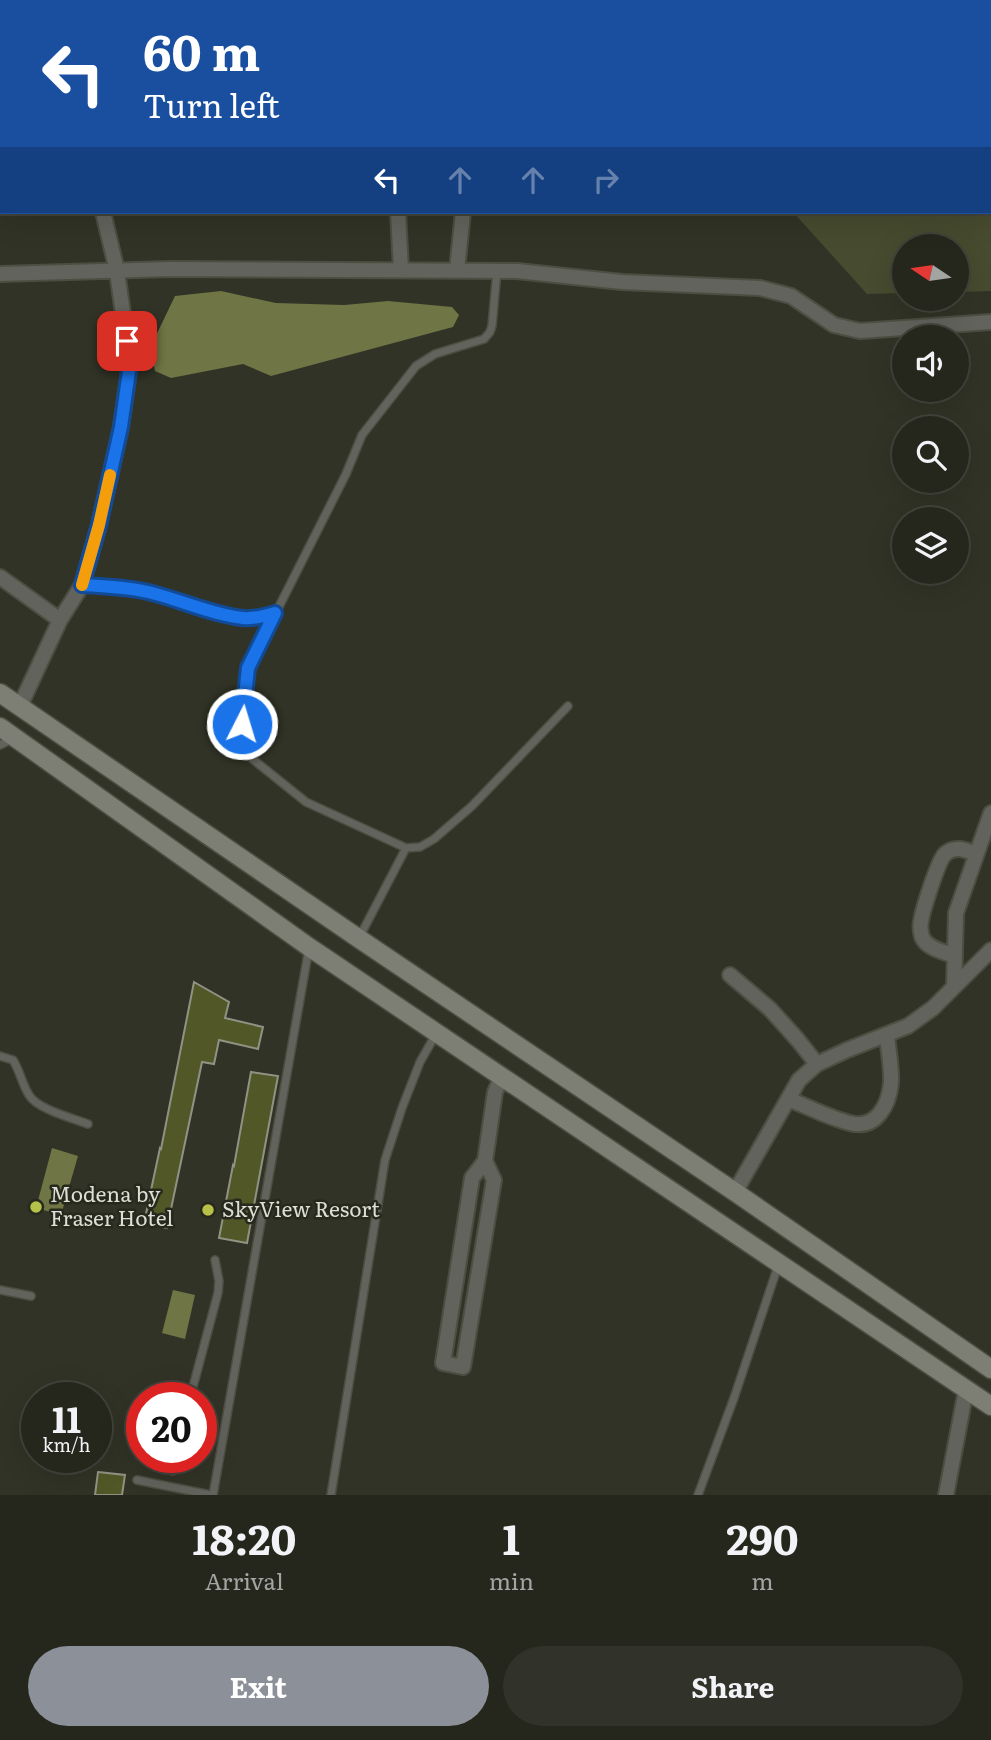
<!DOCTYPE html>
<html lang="en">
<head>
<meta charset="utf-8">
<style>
	:root { --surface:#25261c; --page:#313229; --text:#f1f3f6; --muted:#a3a5a3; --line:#42433b; --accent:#8c9099 }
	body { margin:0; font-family:Literata,serif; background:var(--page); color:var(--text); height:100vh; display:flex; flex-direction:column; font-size:26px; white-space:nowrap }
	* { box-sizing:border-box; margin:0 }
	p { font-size:23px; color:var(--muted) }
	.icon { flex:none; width:38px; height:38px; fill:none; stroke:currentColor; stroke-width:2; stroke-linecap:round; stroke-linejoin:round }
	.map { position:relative; height:1495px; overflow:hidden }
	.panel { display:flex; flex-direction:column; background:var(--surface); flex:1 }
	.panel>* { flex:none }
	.guide { position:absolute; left:0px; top:0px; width:992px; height:214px; box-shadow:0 7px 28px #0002,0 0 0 2px var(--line); background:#1a4fa0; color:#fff; overflow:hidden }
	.needle { width:46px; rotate:283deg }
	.controls { position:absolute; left:892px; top:234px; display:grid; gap:14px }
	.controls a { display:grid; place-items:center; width:77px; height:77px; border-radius:50%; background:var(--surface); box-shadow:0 7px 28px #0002,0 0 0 2px var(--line); font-size:35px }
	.speed { position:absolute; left:21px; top:1382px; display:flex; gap:14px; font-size:35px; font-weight:700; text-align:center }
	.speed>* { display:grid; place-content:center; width:91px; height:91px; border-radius:50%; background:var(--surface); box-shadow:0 7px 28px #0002,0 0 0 2px var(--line); line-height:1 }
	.speed small { font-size:18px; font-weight:400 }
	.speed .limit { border:10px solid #d22; background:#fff; color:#111 }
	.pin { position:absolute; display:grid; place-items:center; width:60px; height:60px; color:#fff; margin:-30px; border-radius:14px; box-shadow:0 4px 10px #0006 }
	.me { position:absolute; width:77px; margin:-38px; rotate:5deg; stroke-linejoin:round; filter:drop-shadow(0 0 5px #0008) }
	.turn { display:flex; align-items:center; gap:24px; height:147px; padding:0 28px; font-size:32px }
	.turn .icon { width:91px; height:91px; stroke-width:2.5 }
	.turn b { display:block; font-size:49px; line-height:60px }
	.lanes { display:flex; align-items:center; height:66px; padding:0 28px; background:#0003; justify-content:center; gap:35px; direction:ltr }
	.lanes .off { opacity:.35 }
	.eta { display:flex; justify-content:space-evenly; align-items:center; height:119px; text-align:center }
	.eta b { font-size:42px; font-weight:700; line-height:49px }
	.cta { display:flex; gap:14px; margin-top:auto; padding:14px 28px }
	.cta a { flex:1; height:80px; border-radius:42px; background:var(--accent); color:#fff; font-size:28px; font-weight:700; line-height:80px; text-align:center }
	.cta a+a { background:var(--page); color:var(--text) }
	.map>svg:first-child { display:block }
	.green { fill:#474b2f }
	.water { fill:#6f7544 }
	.building { fill:#525727; stroke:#909384; stroke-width:2 }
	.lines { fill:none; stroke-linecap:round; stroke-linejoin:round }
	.service-casing { stroke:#4d4e42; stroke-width:10 }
	.minor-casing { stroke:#4d4e42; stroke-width:18 }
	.secondary-casing { stroke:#4d4e42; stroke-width:21 }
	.service { stroke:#62635c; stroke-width:7 }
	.minor { stroke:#62635c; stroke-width:14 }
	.secondary { stroke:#7d7e74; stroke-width:18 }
	.route-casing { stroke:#114b97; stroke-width:18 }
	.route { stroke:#1a73e8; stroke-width:12 }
	.slow { stroke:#f59e0b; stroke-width:12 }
	.poi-dot { fill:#b6c149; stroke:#27291c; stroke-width:2.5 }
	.labels { text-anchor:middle; stroke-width:5; stroke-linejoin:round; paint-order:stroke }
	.poi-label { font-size:21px; fill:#ddded6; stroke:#27291c; text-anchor:start }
</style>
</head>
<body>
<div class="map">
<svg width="991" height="1495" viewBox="0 0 991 1495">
	<rect width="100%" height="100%" fill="#313326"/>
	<!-- green -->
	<path class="green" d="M 408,0 L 991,0 L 991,291 L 957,292 L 957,247 L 905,247 L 905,293 L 867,294 L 793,212 L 990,212 L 990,2 L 410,2 Z"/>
	<!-- water -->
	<path class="water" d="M 221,291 L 276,303 L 344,305 L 388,301 L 452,307 L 459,315 L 453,327 L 271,376 L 243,364 L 171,378 L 155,371 L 150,348 L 175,296 Z
		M 52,1148 L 78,1156 L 61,1215 L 36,1208 Z
		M 173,1290 L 195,1295 L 185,1339 L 162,1333 Z"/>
	<!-- building -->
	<path class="building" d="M 194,982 L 229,1002 L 225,1018 L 263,1027 L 258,1049 L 219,1040 L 214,1064 L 202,1062 L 167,1228 L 144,1223 L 160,1148 L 161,1149 Z
		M 251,1072 L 278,1076 L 247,1243 L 219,1238 L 233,1165 L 234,1166 Z
		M 98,1472 L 125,1475 L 122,1495 L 95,1495 Z"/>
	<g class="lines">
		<!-- service casing -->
		<g class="service-casing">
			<path id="service" d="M 497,271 L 492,326 L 490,332 L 484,339 L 435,354 L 416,366 L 362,435 L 346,474 L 248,668 L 242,724 L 250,757 L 306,802 L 406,848 L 420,847 L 434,839 L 472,806 L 568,706
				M 82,585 C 104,586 126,587 148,592 C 178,599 213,615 243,618 C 254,619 265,616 276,613
				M 0,745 L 12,739
				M 359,938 L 406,848
				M 0,1056 L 13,1060 C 20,1071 22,1084 29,1095 C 37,1109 72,1118 88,1124
				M 0,1290 L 31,1296
				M 190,1398 L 218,1293 L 219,1281 L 215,1260
				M 173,1471 L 176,1458
				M 137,1480 L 211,1495
				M 213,1495 L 309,948
				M 331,1495 L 385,1160 L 402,1108 L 420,1062 L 436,1034
				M 698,1495 L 734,1398 L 779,1263"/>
		</g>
		<!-- minor casing -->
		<g class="minor-casing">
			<path id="minor" d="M 225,2 L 226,0
				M 505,2 L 506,0
				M 0,33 L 2,33
				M 398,212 L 401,270
				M 457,270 L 463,212
				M 0,274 L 170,269 L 517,271 L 622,282 L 760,288 L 791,296 L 834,325 L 860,331 L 991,322
				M 0,577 L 60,620
				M 20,706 L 60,620 L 82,585 L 99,525 L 121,427 L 130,364 L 117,271 L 103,212
				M 955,956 C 945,952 927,949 922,937 C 921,933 920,925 921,921 C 923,909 938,861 945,854 C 955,845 966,850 976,854
				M 730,975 L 770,1009 L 797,1039 L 817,1064
				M 954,987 L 956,913 L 991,813
				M 788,1099 C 809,1107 829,1118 850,1123 C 876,1130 889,1105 891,1083 C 892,1068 888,1050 887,1034
				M 485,1161 L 472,1178 L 443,1363 L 463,1367 L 494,1180 L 485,1161 L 495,1092 L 502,1076
				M 735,1192 L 799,1080 L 817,1064 L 847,1050 L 908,1026 L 933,1008 L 991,950
				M 946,1495 L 966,1390"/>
		</g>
		<!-- secondary casing -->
		<g class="secondary-casing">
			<path id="secondary" d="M 0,693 L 358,938 L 735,1192 L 991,1369
				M 0,727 L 309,947 L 991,1406"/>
		</g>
		<!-- service -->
		<use href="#service" class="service"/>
		<!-- minor -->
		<use href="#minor" class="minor"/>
		<!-- secondary -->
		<use href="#secondary" class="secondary"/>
	</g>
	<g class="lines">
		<!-- route casing -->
		<g class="route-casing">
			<path id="route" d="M 127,341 L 130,364 L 121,427 L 99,525 L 82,585 C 104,586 126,587 148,592 C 178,599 213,615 243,618 C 254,619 265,616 275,613 L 248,668 L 242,724"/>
		</g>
		<!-- route -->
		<use href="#route" class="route"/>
		<!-- slow -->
		<path class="slow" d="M 82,585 L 99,525 L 110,475"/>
	</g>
	<!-- markers -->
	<g class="poi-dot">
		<circle cx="36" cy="1207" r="7"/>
		<circle cx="208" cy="1210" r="7"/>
	</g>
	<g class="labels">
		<!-- poi labels -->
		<g class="poi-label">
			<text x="50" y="1202">Modena by<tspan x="50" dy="24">Fraser Hotel</tspan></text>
			<text x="222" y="1217">SkyView Resort</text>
		</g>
	</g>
</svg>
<div class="controls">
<a><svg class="needle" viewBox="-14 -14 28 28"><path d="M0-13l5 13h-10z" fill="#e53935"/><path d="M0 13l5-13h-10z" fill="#a3a5a3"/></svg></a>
<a><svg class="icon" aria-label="sound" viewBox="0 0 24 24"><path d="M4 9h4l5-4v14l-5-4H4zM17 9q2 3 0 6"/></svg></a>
<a><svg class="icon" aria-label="search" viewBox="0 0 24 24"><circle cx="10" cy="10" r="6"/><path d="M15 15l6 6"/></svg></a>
<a><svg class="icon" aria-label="layers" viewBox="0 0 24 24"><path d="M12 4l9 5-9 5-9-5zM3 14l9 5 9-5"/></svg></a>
</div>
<div class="speed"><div>11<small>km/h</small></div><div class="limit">20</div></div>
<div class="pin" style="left:127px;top:341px;background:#d93025"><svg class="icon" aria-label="arrive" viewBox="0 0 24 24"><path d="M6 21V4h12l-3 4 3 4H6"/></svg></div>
<svg class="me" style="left:242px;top:724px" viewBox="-20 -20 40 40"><circle r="17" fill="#1a73e8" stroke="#fff" stroke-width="3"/><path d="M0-11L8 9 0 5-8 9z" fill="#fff"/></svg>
<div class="guide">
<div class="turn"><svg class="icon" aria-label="left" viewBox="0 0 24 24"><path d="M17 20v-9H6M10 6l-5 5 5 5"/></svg><div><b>60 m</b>Turn left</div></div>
<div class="lanes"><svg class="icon" aria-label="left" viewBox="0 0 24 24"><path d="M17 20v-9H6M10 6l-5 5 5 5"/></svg><svg class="icon off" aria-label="ahead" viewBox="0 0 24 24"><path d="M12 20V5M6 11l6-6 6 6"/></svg><svg class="icon off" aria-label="ahead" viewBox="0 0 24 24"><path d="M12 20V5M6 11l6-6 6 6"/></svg><svg class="icon off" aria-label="right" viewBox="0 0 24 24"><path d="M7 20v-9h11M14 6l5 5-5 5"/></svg></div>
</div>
</div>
<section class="panel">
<div class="eta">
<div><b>18:20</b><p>Arrival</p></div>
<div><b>1</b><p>min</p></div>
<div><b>290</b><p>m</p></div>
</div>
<div class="cta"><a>Exit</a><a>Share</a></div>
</section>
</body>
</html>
